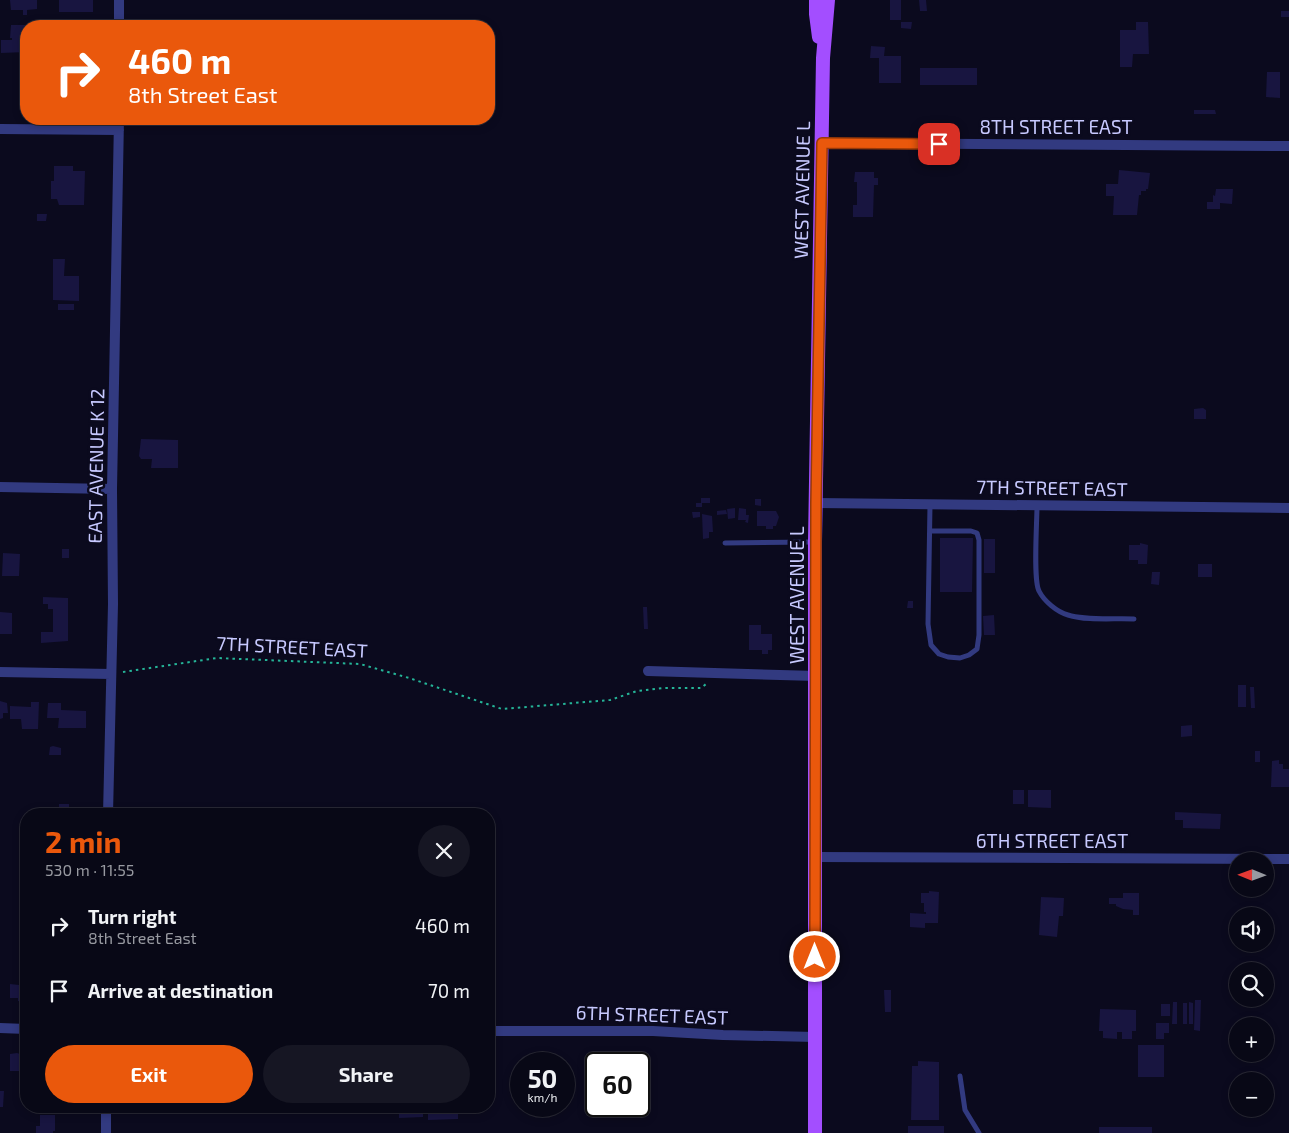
<!DOCTYPE html>
<html lang="en">
<head>
<meta charset="utf-8">
<style>
	:root { --surface:#080816; --page:#161623; --text:#f1f3f6; --muted:#989aa1; --line:#292935; --accent:#ea580c }
	body { margin:0; font-family:"Exo 2",sans-serif; background:var(--page); color:var(--text); height:100vh; display:flex; flex-direction:column; font-size:19px; white-space:nowrap }
	* { box-sizing:border-box; margin:0 }
	p { font-size:16px; color:var(--muted) }
	.icon { flex:none; width:28px; height:28px; fill:none; stroke:currentColor; stroke-width:2; stroke-linecap:round; stroke-linejoin:round }
	.map { position:relative; flex:1; overflow:hidden }
	.sheet { position:absolute; left:20px; top:808px; width:475px; height:305px; display:flex; flex-direction:column; background:var(--surface); border-radius:20px; box-shadow:0 2px 8px #0003,0 0 0 1px var(--line) }
	.sheet>* { flex:none }
	.hud { position:absolute; left:20px; top:20px; width:475px; height:105px; border-radius:20px; box-shadow:0 2px 8px #0003,0 0 0 1px var(--line); background:#ea580c; color:#fff; overflow:hidden }
	.needle { width:32px; rotate:271deg }
	.buttons { position:absolute; left:1229px; top:852px; display:grid; gap:10px }
	.buttons a { display:grid; place-items:center; width:45px; height:45px; border-radius:50%; background:var(--surface); box-shadow:0 2px 8px #0003,0 0 0 1px var(--line); font-size:25px }
	.speed { position:absolute; left:510px; top:1052px; display:flex; gap:10px; font-size:25px; font-weight:700; text-align:center }
	.speed>* { display:grid; place-content:center; width:65px; height:65px; border-radius:50%; background:var(--surface); box-shadow:0 2px 8px #0003,0 0 0 1px var(--line); line-height:1 }
	.speed small { font-size:12px; font-weight:400 }
	.speed .limit { border:2px solid #111; border-radius:8px; background:#fff; color:#111 }
	.pin { position:absolute; display:grid; place-items:center; width:42px; height:42px; color:#fff; margin:-21px; border-radius:10px; box-shadow:0 2px 8px #0006 }
	.me { position:absolute; width:55px; margin:-28px; rotate:0deg; stroke-linejoin:round; filter:drop-shadow(0 0 4px #0008) }
	.turn { display:flex; align-items:center; gap:18px; height:105px; padding:0 25px; font-size:22px }
	.turn .icon { width:65px; height:65px; stroke-width:2.5 }
	.turn b { display:block; font-size:35px; line-height:42px }
	.round { display:grid; place-items:center; flex:none; width:52px; height:52px; border-radius:26px; background:var(--page) }
	.head { display:flex; align-items:center; justify-content:space-between; height:85px; padding:0 25px }
	h1 { font-size:30px; font-weight:700; line-height:38px; color:var(--accent) }
	.cta { display:flex; gap:10px; margin-top:auto; padding:10px 25px }
	.cta a { flex:1; height:58px; border-radius:30px; background:var(--accent); color:#fff; font-size:20px; font-weight:700; line-height:58px; text-align:center }
	.cta a+a { background:var(--page); color:var(--text) }
	ul { padding:0; list-style:none }
	li { display:flex; align-items:center; gap:15px; height:65px; padding:0 25px }
	li div { flex:1 }
	li b { display:block; font-size:19px }
	li em { font-style:normal }
	.map>svg:first-child { display:block }
	.building { fill:#181540 }
	.lines { fill:none; stroke-linecap:round; stroke-linejoin:round }
	.path { stroke:#25b598; stroke-width:2; stroke-dasharray:2.5 4; stroke-linecap:butt }
	.service { stroke:#323a80; stroke-width:5 }
	.minor { stroke:#323a80; stroke-width:10 }
	.primary { stroke:#a34eff; stroke-width:14 }
	.route-casing { stroke:#983908; stroke-width:12 }
	.route { stroke:#ea580c; stroke-width:9 }
	.labels { text-anchor:middle; stroke-width:5; stroke-linejoin:round; paint-order:stroke }
	.street-label { font-size:19px; fill:#c7c9ff; stroke:#0b0a1e }
</style>
</head>
<body>
<div class="map">
<svg width="1289" height="1133" viewBox="0 0 1289 1133">
	<rect width="100%" height="100%" fill="#0b0a1e"/>
	<!-- building -->
	<path class="building" d="M 10,0 L 37,0 L 37,9 L 27,10 L 27,15 L 23,15 L 23,10 L 11,10 Z
		M 59,0 L 93,0 L 93,12 L 59,12 Z
		M 890,0 L 901,0 L 901,20 L 890,20 Z
		M 919,0 L 926,0 L 927,11 L 920,11 Z
		M 1281,11 L 1289,11 L 1289,17 L 1281,17 Z
		M 901,22 L 912,22 L 911,29 L 901,28 Z
		M 1136,22 L 1148,22 L 1149,54 L 1133,54 L 1132,67 L 1120,67 L 1120,30 L 1136,30 Z
		M 11,25 L 26,25 L 26,52 L 1,53 L 1,40 L 12,40 L 12,38 L 10,38 Z
		M 871,46 L 885,47 L 884,56 L 901,56 L 901,83 L 879,83 L 879,58 L 870,58 Z
		M 920,68 L 977,68 L 977,85 L 920,85 Z
		M 1267,72 L 1280,72 L 1280,98 L 1266,97 Z
		M 1194,110 L 1215,110 L 1216,114 L 1194,114 Z
		M 54,166 L 73,166 L 73,171 L 85,171 L 84,205 L 59,205 L 57,199 L 51,199 L 51,181 L 54,181 Z
		M 1119,170 L 1150,173 L 1148,189 L 1146,189 L 1146,191 L 1141,191 L 1141,195 L 1139,195 L 1137,215 L 1113,215 L 1114,196 L 1106,196 L 1106,184 L 1118,184 Z
		M 855,172 L 874,172 L 874,178 L 878,178 L 878,185 L 874,185 L 873,217 L 853,217 L 853,205 L 857,205 L 857,182 L 854,182 Z
		M 1216,189 L 1233,189 L 1232,204 L 1220,203 L 1220,209 L 1207,209 L 1207,202 L 1213,202 L 1213,195 L 1215,196 Z
		M 37,214 L 47,214 L 46,221 L 37,221 Z
		M 53,259 L 65,259 L 64,276 L 79,276 L 79,301 L 53,300 Z
		M 58,304 L 74,304 L 74,310 L 58,310 Z
		M 1203,408 L 1206,410 L 1206,419 L 1194,419 L 1194,409 Z
		M 141,439 L 178,440 L 178,468 L 151,468 L 152,459 L 141,459 L 139,456 Z
		M 701,498 L 710,498 L 710,503 L 701,503 Z
		M 755,499 L 761,499 L 761,506 L 755,505 Z
		M 696,503 L 702,503 L 702,507 L 696,507 Z
		M 735,508 L 735,518 L 728,519 L 727,509 Z
		M 739,508 L 746,509 L 746,515 L 749,515 L 748,523 L 745,522 L 746,520 L 738,520 Z
		M 726,510 L 727,514 L 717,515 L 717,511 Z
		M 757,511 L 776,511 L 779,517 L 776,526 L 773,526 L 773,529 L 766,529 L 766,526 L 757,526 Z
		M 692,512 L 700,512 L 700,517 L 693,518 Z
		M 702,514 L 712,516 L 713,532 L 709,532 L 709,538 L 703,539 Z
		M 940,538 L 973,538 L 972,592 L 940,592 Z
		M 984,539 L 995,539 L 995,573 L 984,573 Z
		M 1140,543 L 1148,545 L 1147,564 L 1138,564 L 1138,560 L 1129,560 L 1129,545 L 1140,545 Z
		M 62,549 L 69,549 L 69,558 L 62,558 Z
		M 3,553 L 20,554 L 19,576 L 2,576 Z
		M 1198,564 L 1212,564 L 1212,577 L 1198,577 Z
		M 1152,572 L 1160,572 L 1159,585 L 1151,584 Z
		M 43,597 L 68,598 L 68,641 L 41,643 L 41,632 L 53,632 L 53,609 L 48,609 L 48,604 L 43,604 Z
		M 908,601 L 913,601 L 913,608 L 907,608 Z
		M 643,607 L 647,607 L 648,629 L 644,629 Z
		M 0,612 L 12,613 L 12,634 L 0,634 Z
		M 994,615 L 995,635 L 984,635 L 983,616 Z
		M 749,625 L 761,625 L 761,634 L 772,634 L 772,650 L 768,650 L 768,654 L 762,654 L 762,650 L 749,650 Z
		M 1238,685 L 1246,685 L 1246,707 L 1238,707 Z
		M 1250,687 L 1254,687 L 1255,708 L 1251,708 Z
		M 0,701 L 7,703 L 8,713 L 3,713 L 3,718 L 0,719 Z
		M 31,702 L 39,702 L 38,729 L 22,729 L 21,719 L 10,719 L 10,706 L 31,707 Z
		M 48,703 L 61,703 L 61,710 L 86,711 L 86,728 L 58,728 L 59,718 L 47,718 Z
		M 1192,725 L 1192,736 L 1181,737 L 1181,726 Z
		M 53,746 L 61,748 L 61,755 L 49,755 L 50,747 Z
		M 1255,751 L 1260,751 L 1260,762 L 1255,762 Z
		M 1279,760 L 1279,764 L 1283,764 L 1283,769 L 1289,769 L 1289,787 L 1271,787 L 1272,761 Z
		M 1013,790 L 1024,790 L 1024,804 L 1013,804 Z
		M 1028,790 L 1051,790 L 1051,808 L 1028,807 Z
		M 59,804 L 69,804 L 69,809 L 77,808 L 77,812 L 81,812 L 81,814 L 59,814 Z
		M 1175,812 L 1221,814 L 1220,829 L 1183,828 L 1183,820 L 1175,820 Z
		M 929,891 L 939,892 L 938,923 L 925,923 L 925,928 L 910,927 L 910,913 L 926,914 L 926,912 L 924,912 L 924,903 L 921,903 L 921,893 L 929,893 Z
		M 1123,893 L 1139,893 L 1139,915 L 1133,915 L 1133,910 L 1123,909 L 1116,906 L 1116,904 L 1109,904 L 1109,898 L 1123,898 Z
		M 1041,897 L 1064,898 L 1063,916 L 1059,916 L 1057,937 L 1039,935 Z
		M 22,981 L 26,981 L 26,1002 L 18,1001 L 18,998 L 10,998 L 10,984 L 19,985 L 19,983 L 22,983 Z
		M 884,990 L 891,990 L 891,1012 L 885,1012 Z
		M 1195,1000 L 1201,1000 L 1200,1031 L 1194,1030 Z
		M 1173,1002 L 1177,1002 L 1177,1024 L 1172,1024 Z
		M 1189,1002 L 1193,1003 L 1193,1024 L 1189,1024 Z
		M 1183,1003 L 1187,1003 L 1187,1024 L 1183,1024 Z
		M 1161,1004 L 1170,1004 L 1170,1016 L 1161,1016 Z
		M 1100,1009 L 1136,1010 L 1136,1031 L 1132,1031 L 1132,1039 L 1122,1039 L 1122,1032 L 1117,1032 L 1117,1039 L 1103,1038 L 1103,1031 L 1099,1031 Z
		M 1156,1023 L 1169,1023 L 1169,1033 L 1164,1033 L 1164,1039 L 1156,1039 Z
		M 1138,1045 L 1164,1045 L 1164,1077 L 1138,1077 Z
		M 17,1053 L 26,1056 L 25,1064 L 22,1065 L 22,1071 L 10,1071 L 10,1054 Z
		M 918,1061 L 939,1062 L 939,1120 L 911,1120 L 912,1066 L 918,1066 Z
		M 0,1091 L 4,1091 L 3,1107 L 0,1107 Z
		M 399,1106 L 420,1106 L 420,1112 L 423,1112 L 423,1117 L 399,1118 Z
		M 428,1113 L 458,1113 L 458,1119 L 428,1120 Z
		M 40,1115 L 55,1115 L 55,1131 L 53,1131 L 53,1133 L 36,1133 L 36,1126 L 40,1126 Z
		M 908,1126 L 944,1126 L 944,1133 L 908,1133 Z
		M 1099,1127 L 1152,1127 L 1152,1133 L 1099,1133 Z"/>
	<g class="lines">
		<!-- path -->
		<path class="path" d="M 123,672 L 217,658 L 360,664 L 409,678 L 502,709 L 610,700 L 637,691 L 664,688 L 701,688 L 706,684"/>
		<!-- service -->
		<path class="service" d="M 1037,506 C 1037,522 1033,580 1039,591 C 1044,601 1057,612 1068,615 C 1087,621 1114,618 1134,619
			M 930,531 L 971,531 L 977,533 L 979,540 L 979,635 L 977,649 L 969,655 L 960,658 L 948,657 L 939,654 L 931,645 L 928,624 L 930,505
			M 725,543 L 815,542
			M 960,1076 L 965,1110 L 979,1133"/>
		<!-- minor -->
		<path class="minor" d="M 119,0 L 119,26
			M 0,129 L 119,130
			M 822,143 L 1289,146
			M 0,487 L 112,489
			M 816,503 L 1289,508
			M 648,671 L 816,676
			M 0,672 L 111,674
			M 108,814 L 113,604 L 112,489 L 119,119
			M 815,857 L 1289,859
			M 0,1028 L 26,1029
			M 489,1031 L 653,1031 L 723,1035 L 815,1037
			M 106,1106 L 106,1133"/>
		<!-- primary -->
		<path class="primary" d="M 816,0 L 816,14 L 819,37
			M 815,1133 L 815,542 L 823,58 L 828,0"/>
	</g>
	<g class="lines">
		<!-- route casing -->
		<g class="route-casing">
			<path id="route" d="M 815,957 L 816,503 L 822,143 L 939,144"/>
		</g>
		<!-- route -->
		<use href="#route" class="route"/>
	</g>
	<g class="labels">
		<!-- street labels -->
		<g class="street-label">
			<text x="1056" y="134">8TH STREET EAST</text>
			<text transform="translate(802 190) rotate(-89)" y="7">WEST AVENUE L</text>
			<text transform="translate(96 466) rotate(-89)" y="7">EAST AVENUE K 12</text>
			<text transform="translate(1052 488) rotate(1)" y="7">7TH STREET EAST</text>
			<text transform="translate(797 595) rotate(-90)" y="7">WEST AVENUE L</text>
			<text transform="translate(292 647) rotate(3)" y="7">7TH STREET EAST</text>
			<text x="1052" y="848">6TH STREET EAST</text>
			<text transform="translate(652 1015) rotate(2)" y="7">6TH STREET EAST</text>
		</g>
	</g>
</svg>
<div class="buttons">
<a><svg class="needle" viewBox="-14 -14 28 28"><path d="M0-13l5 13h-10z" fill="#e53935"/><path d="M0 13l5-13h-10z" fill="#989aa1"/></svg></a>
<a><svg class="icon" aria-label="sound" viewBox="0 0 24 24"><path d="M4 9h4l5-4v14l-5-4H4zM17 9q2 3 0 6"/></svg></a>
<a><svg class="icon" aria-label="search" viewBox="0 0 24 24"><circle cx="10" cy="10" r="6"/><path d="M15 15l6 6"/></svg></a>
<a>+</a>
<a>−</a>
</div>
<div class="speed"><div>50<small>km/h</small></div><div class="limit">60</div></div>
<div class="pin" style="left:939px;top:144px;background:#d93025"><svg class="icon" aria-label="arrive" viewBox="0 0 24 24"><path d="M6 21V4h12l-3 4 3 4H6"/></svg></div>
<svg class="me" style="left:815px;top:957px" viewBox="-20 -20 40 40"><circle r="17" fill="#ea580c" stroke="#fff" stroke-width="3"/><path d="M0-11L8 9 0 5-8 9z" fill="#fff"/></svg>
<div class="hud">
<div class="turn"><svg class="icon" aria-label="right" viewBox="0 0 24 24"><path d="M7 20v-9h11M14 6l5 5-5 5"/></svg><div><b>460 m</b>8th Street East</div></div>
</div>
<section class="sheet">
<div class="head"><div><h1>2 min</h1><p>530 m · 11:55</p></div><a class="round"><svg class="icon" aria-label="close" viewBox="0 0 24 24"><path d="M6 6l12 12M18 6L6 18"/></svg></a></div>
<ul>
<li><svg class="icon" aria-label="right" viewBox="0 0 24 24"><path d="M7 20v-9h11M14 6l5 5-5 5"/></svg><div><b>Turn right</b><p>8th Street East</p></div><em>460 m</em></li>
<li><svg class="icon" aria-label="arrive" viewBox="0 0 24 24"><path d="M6 21V4h12l-3 4 3 4H6"/></svg><div><b>Arrive at destination</b></div><em>70 m</em></li>
</ul>
<div class="cta"><a>Exit</a><a>Share</a></div>
</section>
</div>
</body>
</html>
